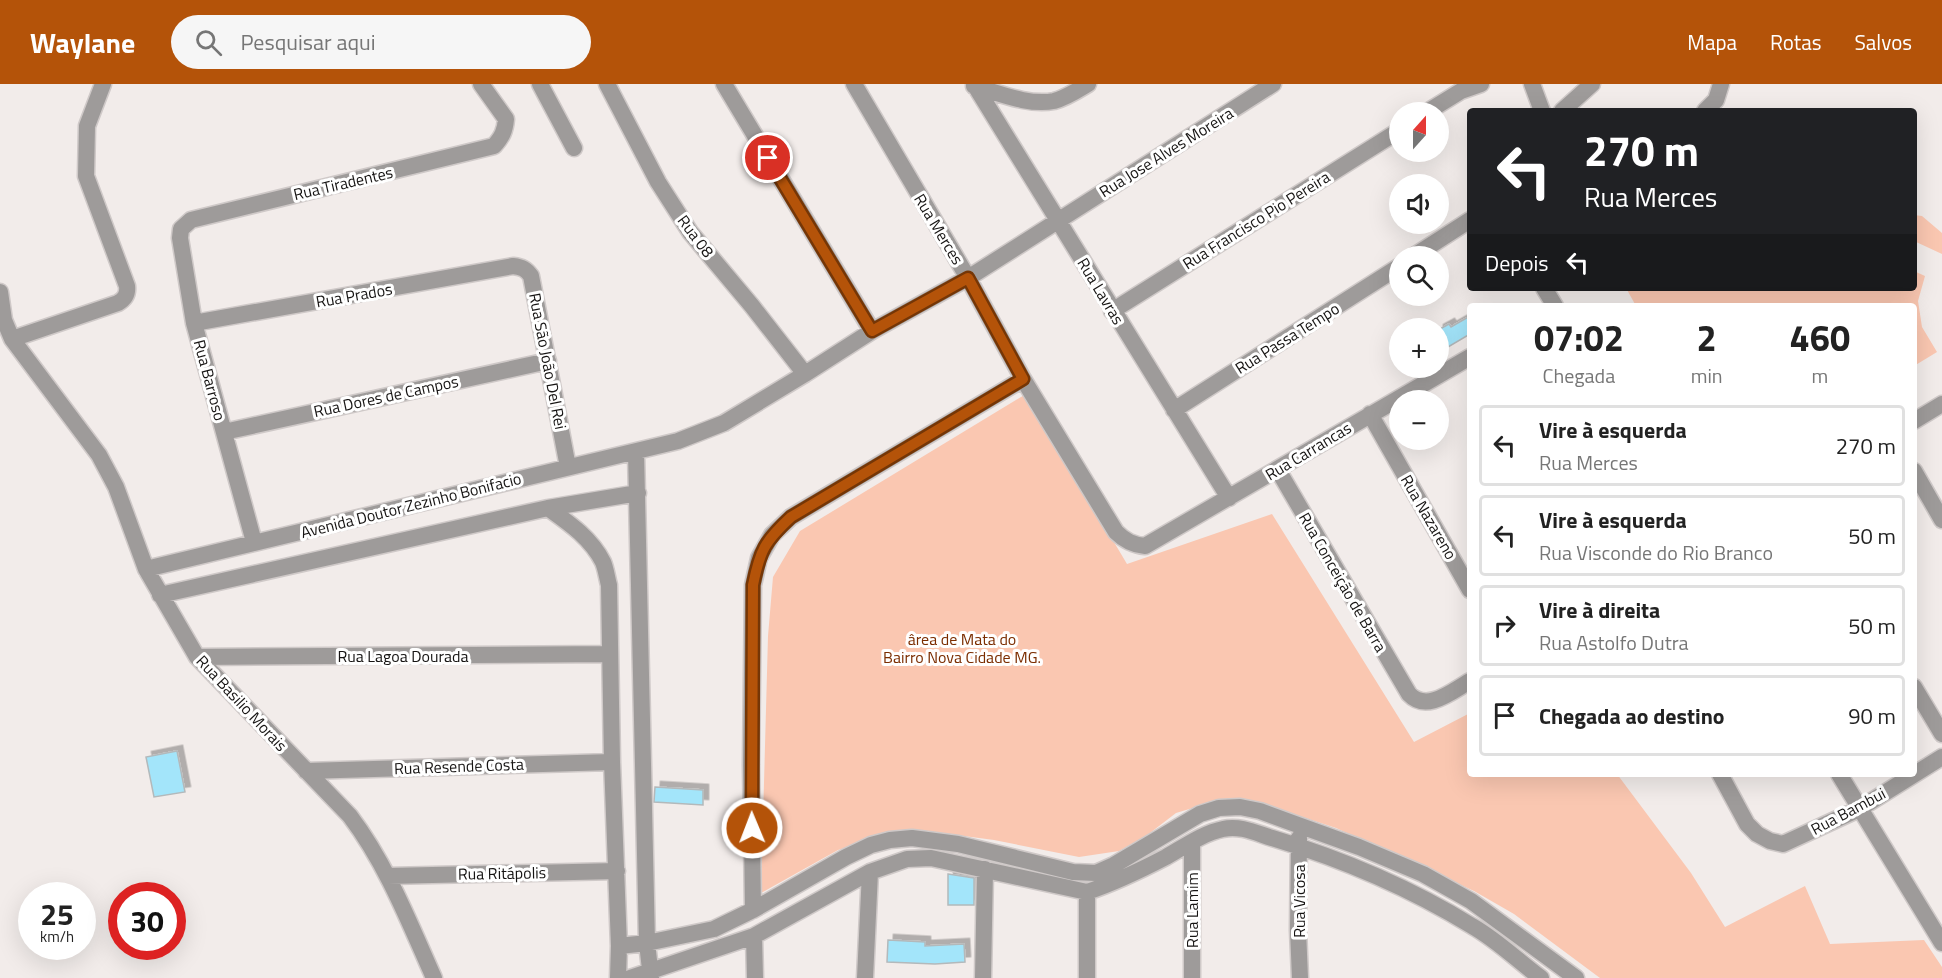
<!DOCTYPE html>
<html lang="pt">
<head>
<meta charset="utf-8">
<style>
	:root { --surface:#fff; --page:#f6f6f6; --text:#222; --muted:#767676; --line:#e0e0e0; --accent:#b45309 }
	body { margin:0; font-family:"Titillium Web",sans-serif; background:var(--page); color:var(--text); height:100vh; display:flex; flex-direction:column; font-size:22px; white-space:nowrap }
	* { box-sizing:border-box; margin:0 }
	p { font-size:20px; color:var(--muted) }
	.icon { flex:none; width:33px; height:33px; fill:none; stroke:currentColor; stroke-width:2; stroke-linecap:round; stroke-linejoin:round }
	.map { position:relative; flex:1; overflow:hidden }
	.side { position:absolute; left:1467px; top:219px; width:450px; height:474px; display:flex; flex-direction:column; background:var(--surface); border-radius:6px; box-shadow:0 6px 24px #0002 }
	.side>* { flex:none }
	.guide { position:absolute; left:1467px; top:24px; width:450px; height:183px; border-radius:6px; box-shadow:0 6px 24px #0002; background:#202124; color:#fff; overflow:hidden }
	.needle { width:39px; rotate:21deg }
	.tools { position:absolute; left:1389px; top:18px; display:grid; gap:12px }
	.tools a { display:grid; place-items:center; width:60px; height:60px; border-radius:50%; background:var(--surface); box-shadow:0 6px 24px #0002; font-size:30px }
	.speed { position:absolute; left:18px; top:798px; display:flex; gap:12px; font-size:30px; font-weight:700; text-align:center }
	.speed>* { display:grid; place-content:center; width:78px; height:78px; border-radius:50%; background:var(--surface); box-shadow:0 6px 24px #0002; line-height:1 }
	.speed small { font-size:15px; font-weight:400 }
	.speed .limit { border:9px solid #d22; background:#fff; color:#111 }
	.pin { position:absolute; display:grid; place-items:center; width:51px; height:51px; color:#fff; margin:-26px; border:3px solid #fff; border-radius:50%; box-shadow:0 2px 6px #0007 }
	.me { position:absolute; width:66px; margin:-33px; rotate:359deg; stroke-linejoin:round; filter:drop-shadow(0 0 4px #0008) }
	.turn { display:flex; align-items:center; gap:21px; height:126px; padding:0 18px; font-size:27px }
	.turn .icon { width:78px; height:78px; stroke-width:2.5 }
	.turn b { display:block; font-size:42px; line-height:51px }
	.then { display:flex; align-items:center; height:57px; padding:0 18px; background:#0003; gap:12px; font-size:22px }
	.eta { display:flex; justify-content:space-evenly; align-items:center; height:102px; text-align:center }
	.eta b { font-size:36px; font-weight:700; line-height:42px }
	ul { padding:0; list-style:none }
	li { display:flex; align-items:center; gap:18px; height:81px; margin:0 12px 9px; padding:0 6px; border:3px solid var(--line); border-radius:6px }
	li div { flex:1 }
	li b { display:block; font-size:22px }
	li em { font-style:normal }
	header { display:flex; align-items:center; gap:36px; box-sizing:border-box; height:84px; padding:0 30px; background:var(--accent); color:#fff }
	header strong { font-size:28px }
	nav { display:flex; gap:33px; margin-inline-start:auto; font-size:21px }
	.search { width:420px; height:54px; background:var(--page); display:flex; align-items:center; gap:15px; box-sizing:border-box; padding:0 21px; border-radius:33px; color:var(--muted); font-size:22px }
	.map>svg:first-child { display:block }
	.green { fill:#fac7b1 }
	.building { fill:#a3e5fa; stroke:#b3b9bb; stroke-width:1.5; filter:url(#shadow) }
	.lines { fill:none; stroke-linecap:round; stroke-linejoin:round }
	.minor-casing { stroke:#cfc9c8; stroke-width:19 }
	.minor { stroke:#9e9b9a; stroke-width:16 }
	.route-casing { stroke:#753606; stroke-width:15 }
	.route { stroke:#b45309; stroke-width:10 }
	.labels { text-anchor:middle; stroke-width:6; stroke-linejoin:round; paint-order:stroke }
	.street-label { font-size:16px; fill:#161413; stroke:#fff }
	.park-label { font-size:16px; fill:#7b2d00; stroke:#fff }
</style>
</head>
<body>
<header>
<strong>Waylane</strong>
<div class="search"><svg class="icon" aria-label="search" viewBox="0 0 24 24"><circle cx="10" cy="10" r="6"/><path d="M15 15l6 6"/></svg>Pesquisar aqui</div>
<nav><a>Mapa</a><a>Rotas</a><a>Salvos</a></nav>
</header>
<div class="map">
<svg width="1942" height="894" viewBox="0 0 1942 894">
	<defs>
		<filter id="shadow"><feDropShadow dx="5.5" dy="-5.5" stdDeviation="0" flood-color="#0004"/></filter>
	</defs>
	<rect width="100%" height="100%" fill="#f2ecea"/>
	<!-- green -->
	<path class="green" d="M 1914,131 L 1922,132 L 1942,149 L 1942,170 L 1914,157 Z
		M 1914,187 L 1925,192 L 1918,217 L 1922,243 L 1937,268 L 1914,282 L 1914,222 L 1636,222 L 1626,204 L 1914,204 Z
		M 1026,310 L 1127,480 L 1272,430 L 1414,658 L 1470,629 L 1470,690 L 1617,690 L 1691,789 L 1725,843 L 1805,802 L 1830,860 L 1924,856 L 1942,883 L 1942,894 L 1600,894 L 1514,830 L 1474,807 L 1336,744 L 1260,719 L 1206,720 L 1176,729 L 1146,752 L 1119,767 L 1079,773 L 994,756 L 911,745 L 838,766 L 761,809 L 768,552 L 773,493 L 800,447 Z"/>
	<!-- building -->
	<path class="building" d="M 1470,232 L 1470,250 L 1438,269 L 1438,246 L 1449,240 L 1451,243 Z
		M 177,667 L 185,708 L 154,713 L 146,673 Z
		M 655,703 L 703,706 L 703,721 L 654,718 Z
		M 948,790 L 974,794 L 974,821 L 948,821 Z
		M 888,856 L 925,858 L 925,862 L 964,860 L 965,878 L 935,880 L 887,878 Z"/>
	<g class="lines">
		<!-- minor casing -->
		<g class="minor-casing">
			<path id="minor" d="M 540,0 L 574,64
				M 607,0 L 658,98 L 690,148 L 752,222 L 805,290
				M 724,0 L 872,247
				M 854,0 L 968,194 L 1023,295 L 1116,448 C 1125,457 1133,461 1145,462 L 1470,273
				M 974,0 L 1229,414
				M 1532,0 L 1542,27
				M 974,2 C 999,9 1028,22 1054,17 C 1066,14 1078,6 1088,0
				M 1562,27 L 1592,0
				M 1705,27 L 1716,16 L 1721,0
				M 1427,28 L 1461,7 L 1481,0
				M 1414,172 L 1470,136
				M 1544,204 L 1555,222
				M 0,208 L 4,236 L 12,255 L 99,371 L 116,403 L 146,485 L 197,573 L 350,732 C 387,781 409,838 434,894
				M 1112,227 L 1400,46
				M 194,239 L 513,182 C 522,183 526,185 531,192 L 568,383
				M 12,255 L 118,219 C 125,215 128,210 127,202 L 86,92 L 87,42 L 103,0
				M 1174,326 L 1400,182
				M 1370,330 L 1470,506
				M 1914,337 L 1942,320
				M 224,348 L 548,277
				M 636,368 L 647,859 L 651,894
				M 1278,386 L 1409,610 C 1427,629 1452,607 1470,597
				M 1914,387 L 1942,436
				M 548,424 C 569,439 591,454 603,478 C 606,485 607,494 609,501 L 612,678 L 619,862 L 618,894
				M 254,458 L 194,239 L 180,154 L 181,145 L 191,136 L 494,62 C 502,53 505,47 506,35 L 481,0
				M 146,485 L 678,357 L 724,339 L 805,290 L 872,247 L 968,194 L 1273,0
				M 160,511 L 548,424 L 638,409
				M 197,573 L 609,570
				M 1914,603 L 1942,650
				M 306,687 L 612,678
				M 1720,690 L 1747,740 L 1757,750 L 1770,757 L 1783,760 L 1859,725 L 1942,673
				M 1839,690 L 1942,859
				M 1299,754 L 1298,846 L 1300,894
				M 388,792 L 617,787
				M 1087,808 L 1087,894
				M 753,826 L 751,681 L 753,501 L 759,474 L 772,451 L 791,433 L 1023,295
				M 754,852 L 755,894
				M 619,862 L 647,859 L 714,845 L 753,826 L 846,773 L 871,761 L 890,756 L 912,754 L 958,760 L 1073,788 L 1096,789 L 1114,781 L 1200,730 L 1219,724 L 1240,723 L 1260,727 L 1298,741 L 1359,763 L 1423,790 L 1471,817 L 1576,894
				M 630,894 L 754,852 L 870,788 L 907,775 L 931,774 L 1087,808 C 1114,799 1141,786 1166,773 C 1184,763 1203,749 1223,745 C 1240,741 1256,749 1272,754 C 1342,775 1410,804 1472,842 C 1497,856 1518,877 1541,894
				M 865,894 L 870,788
				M 983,894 L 985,785
				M 1192,894 L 1192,759"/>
		</g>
		<!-- minor -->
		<use href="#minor" class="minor"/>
	</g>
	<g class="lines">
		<!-- route casing -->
		<g class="route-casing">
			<path id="route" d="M 752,744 L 753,501 C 760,466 765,457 791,433 L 1023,295 L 968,194 L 872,247 L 768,74"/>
		</g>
		<!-- route -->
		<use href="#route" class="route"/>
	</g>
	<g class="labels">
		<!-- street labels -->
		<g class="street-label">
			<text transform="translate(1166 68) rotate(-32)" y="6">Rua Jose Alves Moreira</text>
			<text transform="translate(343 99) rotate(-13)" y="6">Rua Tiradentes</text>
			<text transform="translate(1256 136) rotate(-32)" y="6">Rua Francisco Pio Pereira</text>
			<text transform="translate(939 145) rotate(59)" y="6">Rua Merces</text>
			<text transform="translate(696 152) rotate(53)" y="6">Rua 08</text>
			<text transform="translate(1101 207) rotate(59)" y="6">Rua Lavras</text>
			<text transform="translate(354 211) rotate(-10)" y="6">Rua Prados</text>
			<text transform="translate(1287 254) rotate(-32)" y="6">Rua Passa Tempo</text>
			<text transform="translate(548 277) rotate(79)" y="6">Rua São João Del Rei</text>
			<text transform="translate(210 296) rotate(75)" y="6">Rua Barroso</text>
			<text transform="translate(386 312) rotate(-12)" y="6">Rua Dores de Campos</text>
			<text transform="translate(1308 367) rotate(-31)" y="6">Rua Carrancas</text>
			<text transform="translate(411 421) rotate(-14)" y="6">Avenida Doutor Zezinho Bonifacio</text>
			<text transform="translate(1429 433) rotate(60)" y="6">Rua Nazareno</text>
			<text transform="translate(1343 498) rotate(60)" y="6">Rua Conceição de Barra</text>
			<text x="403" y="578">Rua Lagoa Dourada</text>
			<text transform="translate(242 619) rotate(47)" y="6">Rua Basilio Morais</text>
			<text transform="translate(459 682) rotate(-2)" y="6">Rua Resende Costa</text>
			<text transform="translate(1848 727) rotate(-28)" y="6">Rua Bambui</text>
			<text transform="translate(502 789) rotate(-1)" y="6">Rua Ritápolis</text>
			<text transform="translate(1299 817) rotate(-90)" y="6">Rua Vicosa</text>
			<text transform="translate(1192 826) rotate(-90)" y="6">Rua Lamim</text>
		</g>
		<!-- park labels -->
		<g class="park-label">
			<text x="962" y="561">ârea de Mata do<tspan x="962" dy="18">Bairro Nova Cidade MG.</tspan></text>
		</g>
	</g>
</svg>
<div class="tools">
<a><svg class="needle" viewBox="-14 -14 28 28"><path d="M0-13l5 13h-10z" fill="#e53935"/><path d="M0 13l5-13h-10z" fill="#767676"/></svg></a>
<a><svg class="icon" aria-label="sound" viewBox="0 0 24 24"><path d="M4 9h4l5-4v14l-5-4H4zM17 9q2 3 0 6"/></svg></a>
<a><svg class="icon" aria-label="search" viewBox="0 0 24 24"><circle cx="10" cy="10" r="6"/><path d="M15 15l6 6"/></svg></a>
<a>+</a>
<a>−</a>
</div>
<div class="speed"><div>25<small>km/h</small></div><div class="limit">30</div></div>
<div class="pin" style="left:768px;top:74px;background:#d93025"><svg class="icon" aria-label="arrive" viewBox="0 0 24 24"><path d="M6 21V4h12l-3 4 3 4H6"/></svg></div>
<svg class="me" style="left:752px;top:744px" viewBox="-20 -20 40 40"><circle r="17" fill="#b45309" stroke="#fff" stroke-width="3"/><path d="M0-11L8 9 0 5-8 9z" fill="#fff"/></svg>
<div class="guide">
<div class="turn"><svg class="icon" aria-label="left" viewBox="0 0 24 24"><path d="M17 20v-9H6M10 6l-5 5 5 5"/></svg><div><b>270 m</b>Rua Merces</div></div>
<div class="then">Depois<svg class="icon" aria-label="left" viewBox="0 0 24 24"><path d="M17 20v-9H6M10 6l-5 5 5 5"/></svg></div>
</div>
<section class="side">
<div class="eta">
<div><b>07:02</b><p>Chegada</p></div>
<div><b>2</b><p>min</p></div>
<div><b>460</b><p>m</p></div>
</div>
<ul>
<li><svg class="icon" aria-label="left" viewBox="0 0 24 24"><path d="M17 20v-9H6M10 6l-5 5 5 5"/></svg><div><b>Vire à esquerda</b><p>Rua Merces</p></div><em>270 m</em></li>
<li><svg class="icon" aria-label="left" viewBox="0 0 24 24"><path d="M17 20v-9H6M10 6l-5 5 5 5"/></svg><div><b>Vire à esquerda</b><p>Rua Visconde do Rio Branco</p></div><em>50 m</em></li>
<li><svg class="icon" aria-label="right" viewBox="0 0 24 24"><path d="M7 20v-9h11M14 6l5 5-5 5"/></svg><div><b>Vire à direita</b><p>Rua Astolfo Dutra</p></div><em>50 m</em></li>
<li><svg class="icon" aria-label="arrive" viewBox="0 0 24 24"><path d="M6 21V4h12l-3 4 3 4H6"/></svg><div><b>Chegada ao destino</b></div><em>90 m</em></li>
</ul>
</section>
</div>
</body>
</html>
